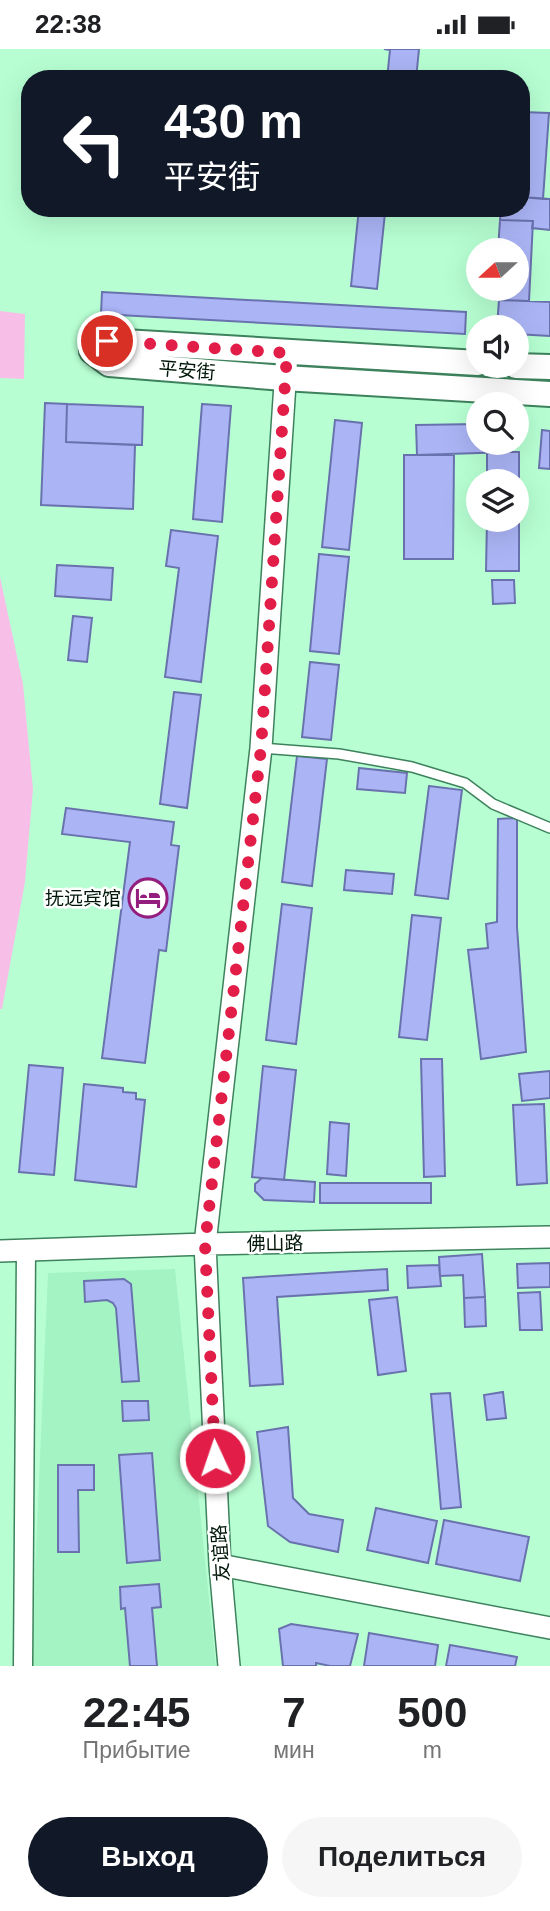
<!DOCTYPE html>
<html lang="ru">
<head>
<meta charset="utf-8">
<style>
	:root { --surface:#fff; --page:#f6f6f6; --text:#202124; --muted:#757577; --accent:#111827 }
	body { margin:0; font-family:Arial,"Noto Sans SC",sans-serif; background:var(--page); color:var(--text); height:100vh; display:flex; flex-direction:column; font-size:26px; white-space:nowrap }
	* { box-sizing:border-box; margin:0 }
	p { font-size:23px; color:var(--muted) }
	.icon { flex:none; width:38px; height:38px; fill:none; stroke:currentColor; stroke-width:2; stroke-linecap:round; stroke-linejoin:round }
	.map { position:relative; height:1617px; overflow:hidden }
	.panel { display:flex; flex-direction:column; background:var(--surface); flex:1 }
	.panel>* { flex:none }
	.top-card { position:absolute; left:21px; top:21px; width:509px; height:147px; border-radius:28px; box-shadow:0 7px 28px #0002; background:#111827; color:#fff; overflow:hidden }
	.needle { width:46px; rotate:249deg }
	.controls { position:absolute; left:466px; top:189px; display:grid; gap:14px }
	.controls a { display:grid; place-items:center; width:63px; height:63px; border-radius:50%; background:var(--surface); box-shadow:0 7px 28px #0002; font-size:35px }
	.pin { position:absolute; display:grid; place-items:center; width:60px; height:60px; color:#fff; margin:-30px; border:4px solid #fff; border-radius:50%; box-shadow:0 2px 7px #0007 }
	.me { position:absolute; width:77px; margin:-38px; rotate:357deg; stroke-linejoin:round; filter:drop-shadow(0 0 5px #0008) }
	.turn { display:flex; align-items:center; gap:24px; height:147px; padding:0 28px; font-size:32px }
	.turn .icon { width:91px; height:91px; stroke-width:2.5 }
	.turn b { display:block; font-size:49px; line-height:60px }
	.eta { display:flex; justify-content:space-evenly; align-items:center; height:119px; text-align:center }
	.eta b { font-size:42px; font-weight:800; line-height:49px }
	.cta { display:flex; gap:14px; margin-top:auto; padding:14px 28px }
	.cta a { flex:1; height:80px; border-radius:42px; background:var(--accent); color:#fff; font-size:28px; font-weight:800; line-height:80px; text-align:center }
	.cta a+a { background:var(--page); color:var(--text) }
	.status { display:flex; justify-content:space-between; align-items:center; height:49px; padding:0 35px; background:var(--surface); direction:ltr }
	.status svg { height:19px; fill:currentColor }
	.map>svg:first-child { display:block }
	.built { fill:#a4f3c3 }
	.green { fill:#f7bfe7 }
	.building { fill:#abb5f6; stroke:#6a72ae; stroke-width:2 }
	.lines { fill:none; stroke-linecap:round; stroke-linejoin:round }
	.service-casing { stroke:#3d825c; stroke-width:12 }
	.minor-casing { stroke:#3d825c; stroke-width:21 }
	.tertiary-casing { stroke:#3d825c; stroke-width:24 }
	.secondary-casing { stroke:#3d825c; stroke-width:28 }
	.service { stroke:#fff; stroke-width:9 }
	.minor { stroke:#fff; stroke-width:18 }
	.tertiary { stroke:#fff; stroke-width:21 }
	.secondary { stroke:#fff; stroke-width:24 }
	.route { stroke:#e11d48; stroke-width:12; stroke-dasharray:0 21.6 }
	.labels { text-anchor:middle; stroke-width:5; stroke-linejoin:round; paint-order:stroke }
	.street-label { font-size:19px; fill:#001709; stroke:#fff }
	.poi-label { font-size:19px; fill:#001709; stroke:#fff; text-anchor:end }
</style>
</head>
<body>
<div class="status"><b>22:38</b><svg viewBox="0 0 49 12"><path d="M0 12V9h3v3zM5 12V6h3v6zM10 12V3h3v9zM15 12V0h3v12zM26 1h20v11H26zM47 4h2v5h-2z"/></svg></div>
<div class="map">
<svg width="550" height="1617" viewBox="0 0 550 1617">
	<rect width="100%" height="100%" fill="#b7ffd3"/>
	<!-- built -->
	<path class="built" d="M 175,1220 L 216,1617 L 31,1617 L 48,1224 Z"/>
	<!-- green -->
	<path class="green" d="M 0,262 L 25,265 L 24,330 L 0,329 Z
		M 0,528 L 23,635 L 33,740 L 25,833 L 2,960 L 0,960 Z"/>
	<!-- building -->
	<path class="building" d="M 384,0 L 419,0 L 416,30 L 387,30 L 390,1 Z
		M 522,63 L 549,64 L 543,150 L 522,148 Z
		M 522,148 L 550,150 L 550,181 L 532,179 L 533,172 L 500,171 L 501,159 L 522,159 Z
		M 359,159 L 402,159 L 402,166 L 385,164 L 377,240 L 351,237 Z
		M 500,171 L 533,172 L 529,252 L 496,251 L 496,240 L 516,240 L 516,201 L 498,201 Z
		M 102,243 L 466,263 L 465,285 L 101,265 Z
		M 499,251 L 550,253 L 550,287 L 516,285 L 516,278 L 497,278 Z
		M 45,354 L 67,355 L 66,393 L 135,396 L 133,460 L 41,456 Z
		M 67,355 L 143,358 L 142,396 L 66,393 Z
		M 202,355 L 231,357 L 222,473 L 193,470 Z
		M 335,371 L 362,374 L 349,501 L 322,498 Z
		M 478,375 L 478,394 L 510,394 L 510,403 L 417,406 L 416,376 Z
		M 542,381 L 550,382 L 550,420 L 539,419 Z
		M 487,403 L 519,403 L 519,522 L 486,522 L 487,471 L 516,471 L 516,432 L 487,432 Z
		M 404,406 L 454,406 L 453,510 L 404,510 Z
		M 171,481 L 218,487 L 201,633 L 165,628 L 179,519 L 166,517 Z
		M 319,505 L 349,508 L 339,605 L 310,602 Z
		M 57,516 L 113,519 L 111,551 L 55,547 Z
		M 492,531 L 514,531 L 515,554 L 493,555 Z
		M 73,567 L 92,569 L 87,613 L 68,611 Z
		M 310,613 L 339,616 L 331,691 L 302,688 Z
		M 174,643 L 201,646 L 187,759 L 160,755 Z
		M 297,707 L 327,710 L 312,837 L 282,833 Z
		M 359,719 L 407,724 L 405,744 L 357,740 Z
		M 429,737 L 462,741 L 448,850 L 415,846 Z
		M 66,759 L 174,773 L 171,796 L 179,797 L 166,902 L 159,901 L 145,1014 L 102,1009 L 130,793 L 62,785 Z
		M 517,769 L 517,878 L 526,1003 L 481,1010 L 468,901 L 488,899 L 486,875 L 497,873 L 498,770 Z
		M 346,821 L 394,825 L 392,845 L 344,841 Z
		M 282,855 L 312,859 L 296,995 L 266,991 Z
		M 412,866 L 441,869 L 427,991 L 399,988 Z
		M 421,1010 L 442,1010 L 445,1127 L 424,1128 Z
		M 29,1016 L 63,1019 L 54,1126 L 19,1123 Z
		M 263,1017 L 296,1021 L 284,1131 L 252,1128 Z
		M 550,1022 L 550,1049 L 522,1052 L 519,1025 Z
		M 84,1035 L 123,1039 L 123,1043 L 136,1044 L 136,1050 L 145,1051 L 136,1138 L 75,1131 Z
		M 544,1055 L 547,1134 L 517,1136 L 513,1056 Z
		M 330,1073 L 349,1075 L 346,1127 L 327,1125 Z
		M 262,1129 L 315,1133 L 314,1153 L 264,1151 L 255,1142 L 255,1135 Z
		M 320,1134 L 431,1134 L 431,1154 L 320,1154 Z
		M 482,1205 L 485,1248 L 464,1249 L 463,1226 L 440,1227 L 439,1208 Z
		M 550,1214 L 550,1238 L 518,1239 L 517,1215 Z
		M 439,1216 L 441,1237 L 408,1239 L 407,1217 Z
		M 387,1220 L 388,1241 L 277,1248 L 283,1335 L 250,1337 L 243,1229 Z
		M 124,1230 L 131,1235 L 139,1332 L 122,1333 L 116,1259 L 113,1254 L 107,1251 L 85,1253 L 84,1232 Z
		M 540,1243 L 542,1281 L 520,1281 L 518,1244 Z
		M 397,1248 L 406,1322 L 378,1326 L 369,1251 Z
		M 485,1248 L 486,1277 L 465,1278 L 464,1249 Z
		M 503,1343 L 506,1369 L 487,1371 L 484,1346 Z
		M 450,1344 L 461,1458 L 441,1460 L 431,1345 Z
		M 122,1352 L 148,1352 L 149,1371 L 123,1372 Z
		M 288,1378 L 293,1449 L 309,1465 L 343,1471 L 338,1503 L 290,1493 L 268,1477 L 257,1383 Z
		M 152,1404 L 160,1511 L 127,1514 L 119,1406 Z
		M 58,1416 L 94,1416 L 94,1441 L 78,1441 L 79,1503 L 58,1503 Z
		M 376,1459 L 437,1472 L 428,1514 L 367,1501 Z
		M 444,1471 L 529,1488 L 520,1532 L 436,1515 Z
		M 159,1535 L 161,1558 L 152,1559 L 157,1617 L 130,1617 L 125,1559 L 121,1560 L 120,1538 Z
		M 291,1575 L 358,1585 L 350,1617 L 330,1617 L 316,1614 L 316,1617 L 283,1617 L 279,1580 Z
		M 369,1584 L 438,1596 L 435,1617 L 364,1617 Z
		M 450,1596 L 517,1608 L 515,1617 L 446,1617 Z"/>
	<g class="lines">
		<!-- service casing -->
		<g class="service-casing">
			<path id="service" d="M 261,699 L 339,705 L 412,718 L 465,734 L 493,755 L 550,779"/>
		</g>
		<!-- minor casing -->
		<g class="minor-casing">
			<path id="minor" d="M 23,1617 L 26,1202"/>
		</g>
		<!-- tertiary casing -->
		<g class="tertiary-casing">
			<path id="tertiary" d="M 0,1202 L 205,1195 L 550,1188
				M 220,1516 L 550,1579
				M 229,1617 L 220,1516 L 205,1195 L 261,699 L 287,304"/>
		</g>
		<!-- secondary casing -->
		<g class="secondary-casing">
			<path id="secondary" d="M 478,314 L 107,292 L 92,302 L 109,315 L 284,329 L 550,345
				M 516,317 L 550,318"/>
		</g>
		<!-- service -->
		<use href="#service" class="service"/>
		<!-- minor -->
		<use href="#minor" class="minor"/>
		<!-- tertiary -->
		<use href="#tertiary" class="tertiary"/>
		<!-- secondary -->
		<use href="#secondary" class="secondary"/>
	</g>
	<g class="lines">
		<!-- route -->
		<path class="route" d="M 107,292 L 287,304 L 261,699 L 205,1195 L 215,1409"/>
	</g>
	<!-- icons -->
	<defs>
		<g id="hotel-ring" transform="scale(2.0125)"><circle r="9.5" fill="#fff" stroke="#931e7d" stroke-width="1.5"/><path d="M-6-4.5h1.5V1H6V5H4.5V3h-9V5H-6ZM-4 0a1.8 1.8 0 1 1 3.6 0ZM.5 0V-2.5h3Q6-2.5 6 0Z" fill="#931e7d"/></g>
	</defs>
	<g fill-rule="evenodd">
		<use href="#hotel-ring" x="148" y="849"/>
	</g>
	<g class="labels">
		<!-- street labels -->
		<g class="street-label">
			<text transform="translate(187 321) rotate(5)" y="7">平安街</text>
			<text transform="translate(275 1194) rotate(-1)" y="7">佛山路</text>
			<text transform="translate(220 1504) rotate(-94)" y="7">友谊路</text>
		</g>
		<!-- poi labels -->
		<g class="poi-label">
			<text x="121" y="856">抚远宾馆</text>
		</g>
	</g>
</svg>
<div class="controls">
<a><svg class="needle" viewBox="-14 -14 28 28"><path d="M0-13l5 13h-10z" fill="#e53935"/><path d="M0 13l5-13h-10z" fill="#757577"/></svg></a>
<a><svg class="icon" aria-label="sound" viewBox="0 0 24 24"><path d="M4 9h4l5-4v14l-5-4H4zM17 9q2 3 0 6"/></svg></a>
<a><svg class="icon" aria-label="search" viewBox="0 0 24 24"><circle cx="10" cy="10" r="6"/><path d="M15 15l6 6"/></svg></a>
<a><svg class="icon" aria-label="layers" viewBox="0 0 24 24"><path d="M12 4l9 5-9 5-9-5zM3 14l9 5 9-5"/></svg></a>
</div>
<div class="pin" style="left:107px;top:292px;background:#d93025"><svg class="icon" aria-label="arrive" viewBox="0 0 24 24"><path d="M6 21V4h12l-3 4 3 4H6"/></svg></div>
<svg class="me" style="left:215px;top:1409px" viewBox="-20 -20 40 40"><circle r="17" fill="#e11d48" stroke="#fff" stroke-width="3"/><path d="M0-11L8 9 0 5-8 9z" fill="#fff"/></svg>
<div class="top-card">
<div class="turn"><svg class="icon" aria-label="left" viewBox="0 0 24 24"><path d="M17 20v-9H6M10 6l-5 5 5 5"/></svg><div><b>430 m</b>平安街</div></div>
</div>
</div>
<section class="panel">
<div class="eta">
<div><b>22:45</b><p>Прибытие</p></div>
<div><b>7</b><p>мин</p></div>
<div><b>500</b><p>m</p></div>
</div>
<div class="cta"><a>Выход</a><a>Поделиться</a></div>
</section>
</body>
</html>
